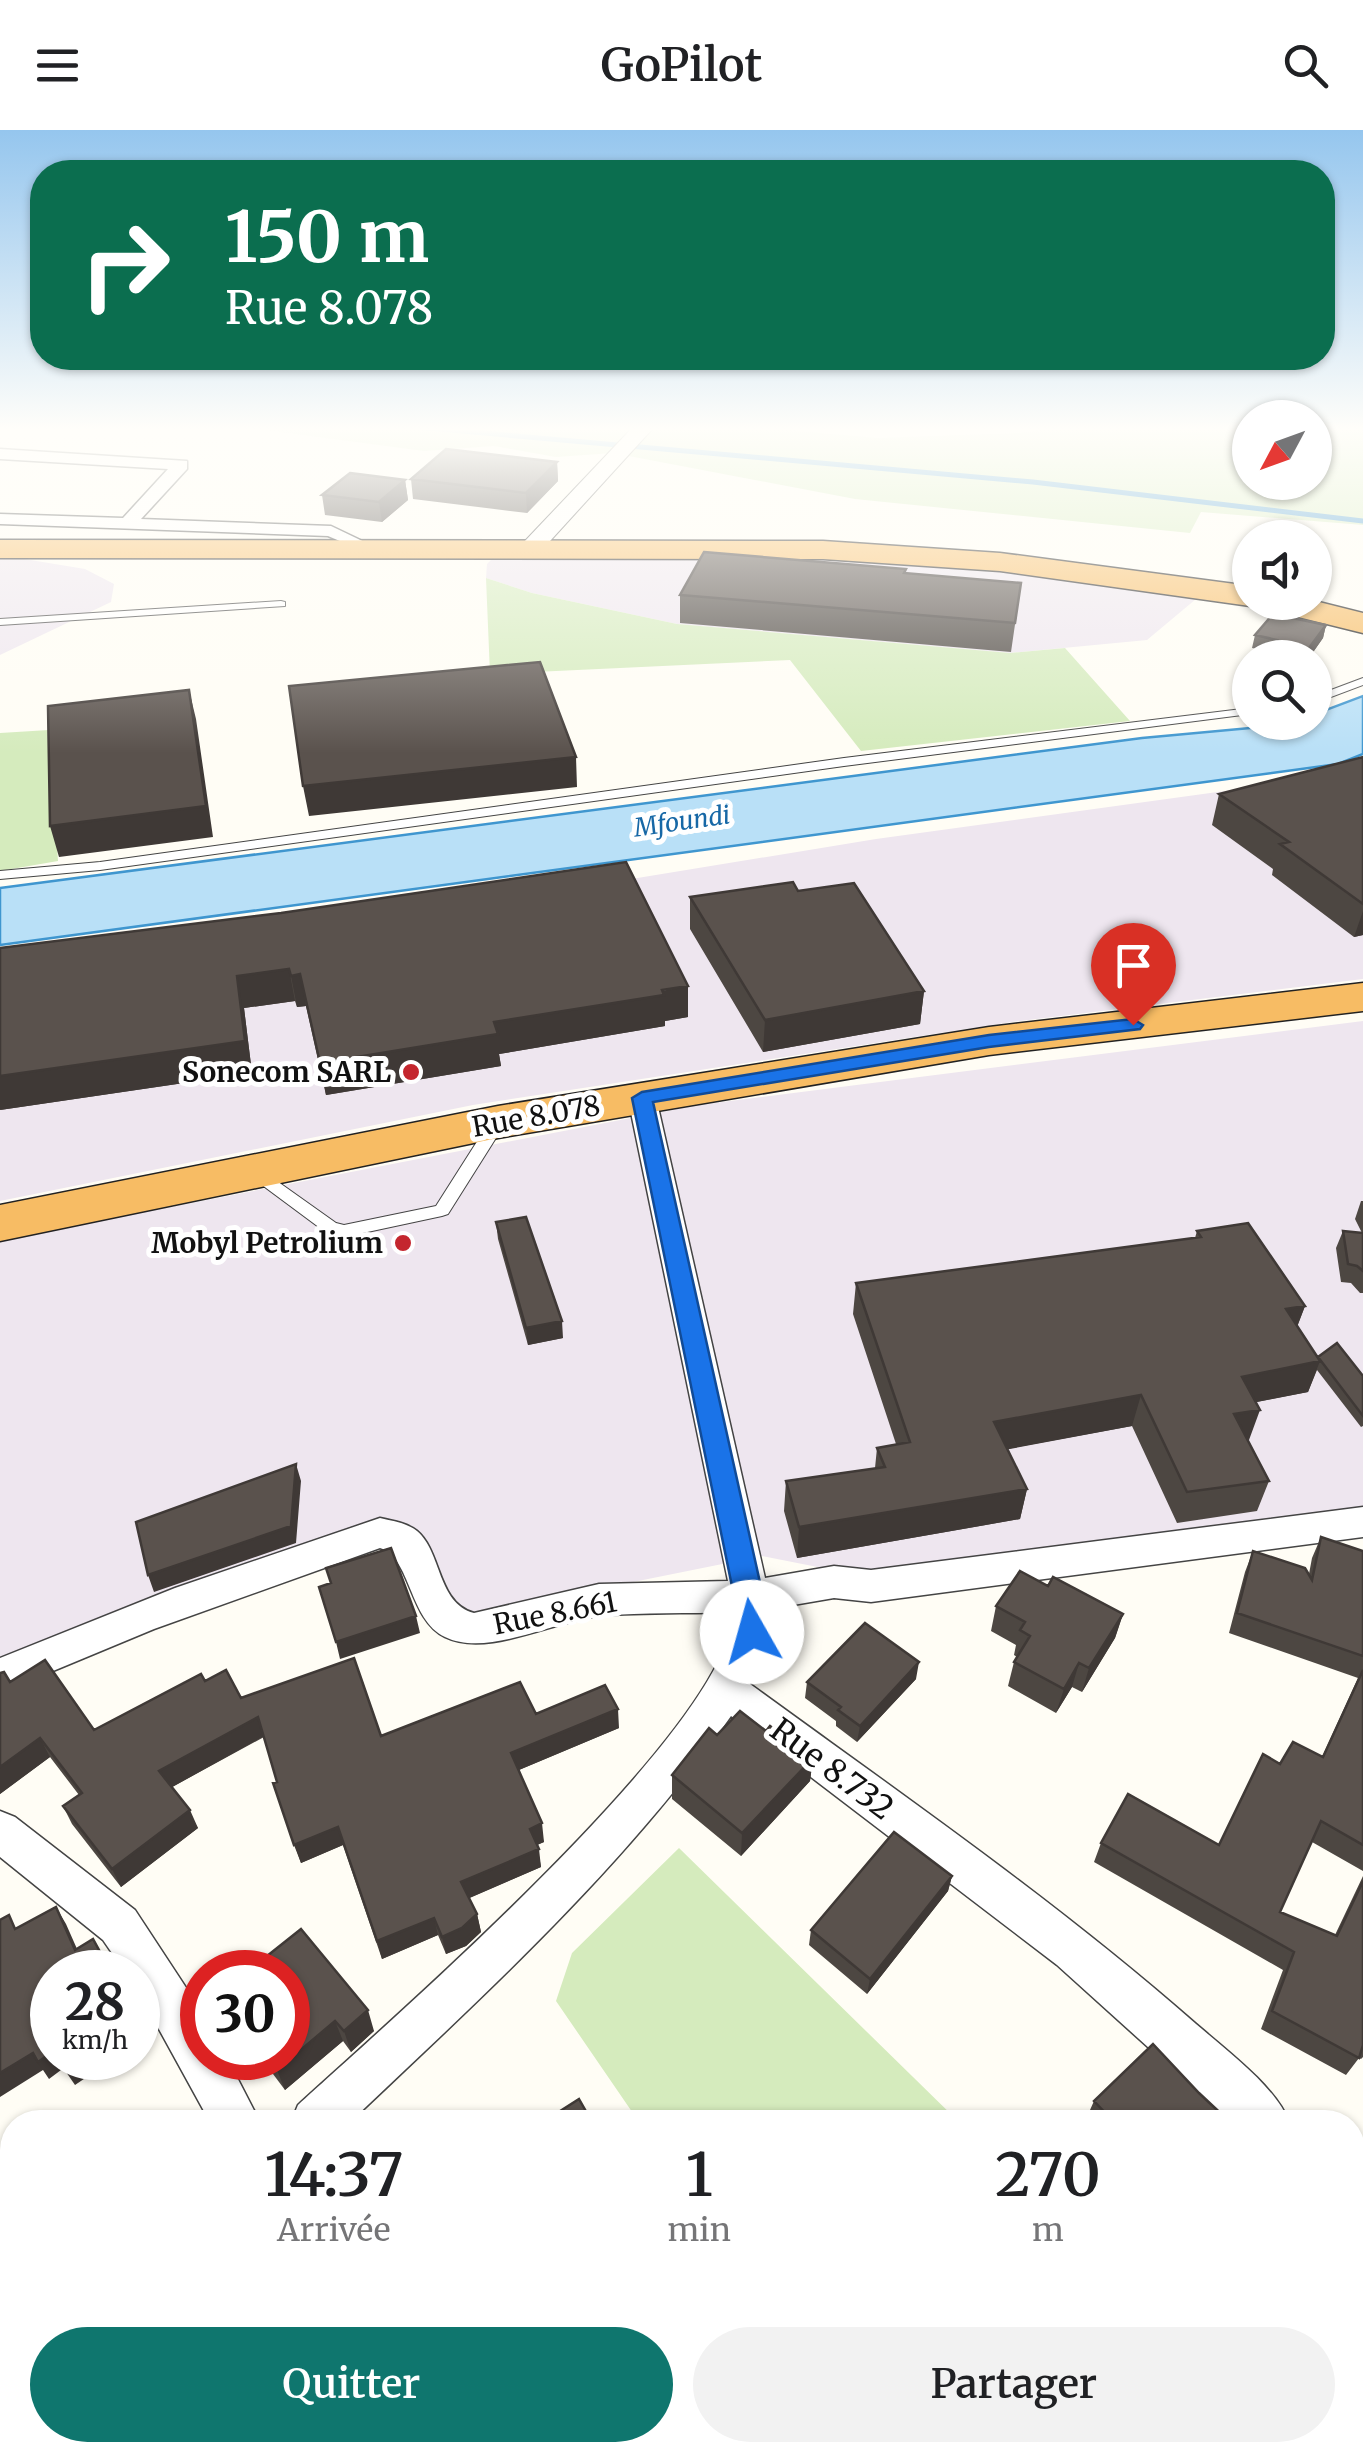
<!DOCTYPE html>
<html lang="fr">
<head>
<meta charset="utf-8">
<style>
	:root { --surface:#fff; --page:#f2f2f2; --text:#202124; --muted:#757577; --accent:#0f766e }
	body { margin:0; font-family:Merriweather,serif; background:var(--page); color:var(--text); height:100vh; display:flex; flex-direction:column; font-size:38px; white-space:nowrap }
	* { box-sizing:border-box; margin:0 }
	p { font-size:32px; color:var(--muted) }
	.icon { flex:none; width:55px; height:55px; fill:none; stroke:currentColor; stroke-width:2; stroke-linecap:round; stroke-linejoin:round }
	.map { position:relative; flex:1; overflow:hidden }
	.panel { position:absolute; left:0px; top:1980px; width:1365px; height:352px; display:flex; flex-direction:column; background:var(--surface); border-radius:40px 40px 0 0; box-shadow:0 2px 8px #0004 }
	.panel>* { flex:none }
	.guide { position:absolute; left:30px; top:30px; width:1305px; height:210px; border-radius:40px; box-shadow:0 2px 8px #0004; background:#0b6e4f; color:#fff; overflow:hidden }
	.needle { width:65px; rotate:229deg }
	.buttons { position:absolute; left:1232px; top:270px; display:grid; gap:20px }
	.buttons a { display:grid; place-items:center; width:100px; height:100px; border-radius:50%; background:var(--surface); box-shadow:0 2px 8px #0004; font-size:50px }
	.speed { position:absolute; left:30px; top:1820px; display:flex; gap:20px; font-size:50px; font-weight:700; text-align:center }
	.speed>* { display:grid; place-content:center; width:130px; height:130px; border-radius:50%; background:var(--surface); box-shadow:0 2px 8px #0004; line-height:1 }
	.speed small { font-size:25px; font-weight:400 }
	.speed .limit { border:15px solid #d22; background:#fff; color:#111 }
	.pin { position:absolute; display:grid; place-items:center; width:85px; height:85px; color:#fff; margin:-102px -42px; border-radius:50% 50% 50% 0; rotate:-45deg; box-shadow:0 0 10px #0007 }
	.pin .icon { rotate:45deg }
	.me { position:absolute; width:110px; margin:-55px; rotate:353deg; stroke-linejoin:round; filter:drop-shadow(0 0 8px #0008) }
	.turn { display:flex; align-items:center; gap:35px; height:210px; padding:0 30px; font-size:45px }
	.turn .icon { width:130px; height:130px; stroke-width:2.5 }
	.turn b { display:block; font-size:70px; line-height:85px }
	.eta { display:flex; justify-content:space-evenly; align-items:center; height:170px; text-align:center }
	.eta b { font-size:60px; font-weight:600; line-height:70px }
	.primary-button { display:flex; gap:20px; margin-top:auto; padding:20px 30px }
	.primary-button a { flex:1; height:115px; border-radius:60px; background:var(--accent); color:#fff; font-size:40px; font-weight:600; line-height:115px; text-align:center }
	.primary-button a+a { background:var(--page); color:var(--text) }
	header { display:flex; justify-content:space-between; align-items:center; height:130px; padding:0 30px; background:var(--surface); font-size:45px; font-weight:600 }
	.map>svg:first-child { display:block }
	.industrial { fill:#eee6ef }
	.green { fill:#d5ebbd }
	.water { fill:#b9e0f7; stroke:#3f96cf; stroke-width:2.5 }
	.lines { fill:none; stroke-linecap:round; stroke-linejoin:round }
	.stream { stroke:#3f96cf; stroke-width:5 }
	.service-casing { stroke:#444; stroke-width:2 }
	.minor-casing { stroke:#444; stroke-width:3 }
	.tertiary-casing { stroke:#444; stroke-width:2 }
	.trunk-casing { stroke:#222; stroke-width:3 }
	.service { fill:#fff; fill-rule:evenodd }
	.minor { fill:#fff; fill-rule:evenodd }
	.tertiary { fill:#fff; fill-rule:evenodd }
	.trunk { fill:#f7bc64; fill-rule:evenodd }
	.wall { fill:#4d4742 }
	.shaded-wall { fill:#3f3936 }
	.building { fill:#5a524d; stroke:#3f3936; stroke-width:2.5 }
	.route { fill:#1a73e8; stroke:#114b97; stroke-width:2.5 }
	.poi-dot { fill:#c4262e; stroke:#fff; stroke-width:4 }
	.labels { text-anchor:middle; stroke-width:10; stroke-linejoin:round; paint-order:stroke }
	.far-water-label { font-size:25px; font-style:italic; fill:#1768a6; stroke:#fff }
	.poi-label { font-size:28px; font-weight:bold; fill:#111; stroke:#fff; text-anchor:end }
	.street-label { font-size:28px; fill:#111; stroke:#fff }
	.near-street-label { font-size:32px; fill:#111; stroke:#fff }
</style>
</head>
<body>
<header><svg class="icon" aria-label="menu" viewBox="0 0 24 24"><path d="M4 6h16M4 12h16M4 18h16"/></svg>GoPilot<svg class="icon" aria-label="search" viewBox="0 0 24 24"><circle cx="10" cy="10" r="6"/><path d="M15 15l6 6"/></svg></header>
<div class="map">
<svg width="1363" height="2332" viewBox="0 0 1363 2332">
	<rect width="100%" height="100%" fill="#fffdf5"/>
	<!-- industrial -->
	<path class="industrial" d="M 0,425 L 85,439 L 114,454 L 111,472 L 0,525 Z
		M 494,427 L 818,428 L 1012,441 L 1196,469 L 1147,510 L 1010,523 L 677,494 L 532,463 L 486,448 L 487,434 Z
		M 1363,642 L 1363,849 L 1012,892 L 473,975 L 0,1071 L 0,846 L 253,811 L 876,709 Z
		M 1363,891 L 1363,1380 L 873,1448 L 762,1426 L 450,1489 L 409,1406 L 0,1532 L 0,1110 L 698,975 Z"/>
	<!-- green -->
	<path class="green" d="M 235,296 L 742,296 L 877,308 L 1020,303 L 1069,296 L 1250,296 L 1250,352 L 1315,352 L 1315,296 L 1363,296 L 1363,395 L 1201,382 L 1190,403 L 855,369 L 613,323 L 556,327 L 494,316 L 424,321 Z
		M 486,448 L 532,463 L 677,494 L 1010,523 L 1065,518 L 1130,591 L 861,621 L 790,530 L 490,544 Z
		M 49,600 L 58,731 L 0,741 L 0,603 Z
		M 679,1718 L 959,1992 L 639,1992 L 556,1871 L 572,1823 Z"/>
	<!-- water -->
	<path class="water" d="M 1363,566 L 1363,624 L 1338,634 L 0,815 L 0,758 L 1142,608 L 1315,592 L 1315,584 Z"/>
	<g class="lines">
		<!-- stream -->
		<path class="stream" d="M 405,296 L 1033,352 L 1363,391"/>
		<!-- service casing -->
		<g class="service-casing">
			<path id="service" d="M 281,471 L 285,472 L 285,476 L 0,495 L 0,489 Z
				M 1363,548 L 1363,555 L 1315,573 L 1315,566 Z
				M 1250,578 L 1250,584 L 844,636 L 100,740 L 0,749 L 0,741 L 100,732 L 844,628 Z
				M 498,987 L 506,992 L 448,1084 L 442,1086 L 344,1107 L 324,1101 L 246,1043 L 248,1039 L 260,1039 L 336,1093 L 344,1095 L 436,1076 L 492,988 Z"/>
		</g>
		<!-- minor casing -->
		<g class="minor-casing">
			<path id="minor" d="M 0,319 L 187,331 L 187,339 L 141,389 L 331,396 L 377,418 L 368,423 L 328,406 L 0,394 L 0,384 L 123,388 L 168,339 L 0,329 Z
				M 642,959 L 652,962 L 656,968 L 765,1448 L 834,1436 L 871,1440 L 1363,1377 L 1363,1407 L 871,1472 L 834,1468 L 770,1479 L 771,1502 L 750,1554 C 901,1664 1056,1771 1196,1894 C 1225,1919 1277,1958 1289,1992 L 1231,1992 L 1057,1835 L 731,1586 C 624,1738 484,1865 350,1992 L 291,1992 L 298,1975 C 386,1894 737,1591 732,1482 C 689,1484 644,1482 601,1486 C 555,1490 488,1528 445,1507 C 409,1490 411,1427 380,1418 L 154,1499 L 0,1563 L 0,1528 L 175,1458 L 380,1388 C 393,1391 407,1393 417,1401 C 442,1422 437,1473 474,1483 L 599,1454 L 728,1451 L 628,968 L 632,962 Z
				M 0,1681 L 15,1687 L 135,1780 L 202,1882 L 202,1928 L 227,1928 L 260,1992 L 210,1992 L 138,1861 L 138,1842 L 125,1842 L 103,1810 L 0,1727 Z
				M 1352,2054 L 1363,2059 L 1363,2114 L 1352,2110 Z
				M 338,2320 L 392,2320 L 396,2332 L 342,2332 Z"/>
		</g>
		<!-- tertiary casing -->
		<g class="tertiary-casing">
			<path id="tertiary" d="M 634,296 L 655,296 L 540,422 L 524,422 L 521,417 L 524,412 Z"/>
		</g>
		<!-- trunk casing -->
		<g class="trunk-casing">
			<path id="trunk" d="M 0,410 L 823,411 L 1000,423 L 1250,456 L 1250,472 L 1315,471 L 1363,483 L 1363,503 L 1266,479 L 1261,473 L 1250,476 L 1000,441 L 823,429 L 0,428 Z
				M 1363,853 L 1363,881 L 989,925 L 498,1008 L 0,1111 L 0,1075 L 498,976 L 989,897 Z"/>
		</g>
		<!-- service -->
		<use href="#service" class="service"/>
		<!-- minor -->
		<use href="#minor" class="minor"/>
		<!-- tertiary -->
		<use href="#tertiary" class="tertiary"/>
		<!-- trunk -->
		<use href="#trunk" class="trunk"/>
	</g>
	<!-- wall -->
	<path class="wall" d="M 557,332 L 558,351 L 527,383 L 413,369 L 411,349 Z
		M 405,350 L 408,370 L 382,392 L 325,385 L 322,365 Z
		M 905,443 L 1021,453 L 1011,522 L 680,493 L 680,465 Z
		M 1326,495 L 1323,508 L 1309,528 L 1270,528 L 1271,522 L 1252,518 L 1255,505 Z
		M 1363,627 L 1363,805 L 1354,807 L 1272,745 L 1273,739 L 1212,695 L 1219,664 Z
		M 798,761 L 924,861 L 920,894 L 763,922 L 690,799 L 690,767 Z
		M 281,783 L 688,887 L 665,891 L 665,896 L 499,924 L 501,936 L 326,965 L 306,876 L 297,877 L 295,871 L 244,878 L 252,943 L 0,980 Z
		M 1361,1071 L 1363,1071 L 1363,1163 L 1360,1163 L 1351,1153 L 1341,1152 L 1336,1118 L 1343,1101 L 1362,1103 L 1355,1089 Z
		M 496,1092 L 563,1208 L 528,1215 L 498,1109 Z
		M 1197,1101 L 1305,1176 L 1297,1197 L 1318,1227 L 1363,1246 L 1363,1296 L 1361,1297 L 1317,1240 L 1308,1262 L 1256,1272 L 1248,1310 L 1269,1351 L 1257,1381 L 1177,1393 L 1132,1296 L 1007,1319 L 1027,1359 L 1020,1389 L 797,1428 L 784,1381 L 786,1351 L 875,1338 L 877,1318 L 896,1314 L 853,1184 L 856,1153 L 1195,1108 Z
		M 1321,1407 L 1363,1421 L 1363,1741 L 1312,1712 L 1280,1782 L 1335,1805 L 1363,1746 L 1363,1927 L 1361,1929 L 1359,1928 L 1346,1945 L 1261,1899 L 1283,1840 L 1094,1732 L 1101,1713 L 1219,1715 L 1280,1634 L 1322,1627 L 1358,1548 L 1229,1503 L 1245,1442 L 1253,1421 L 1309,1444 L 1312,1428 Z
		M 1048,1456 L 1123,1484 L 1115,1508 L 1082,1562 L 1072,1557 L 1056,1583 L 1008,1556 L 1014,1532 L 1017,1527 L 1014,1525 L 1016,1515 L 991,1501 L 996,1476 Z
		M 0,1543 L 10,1552 L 94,1600 L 205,1551 L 241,1568 L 381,1606 L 536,1584 L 619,1598 L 519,1640 L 544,1712 L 537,1715 L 541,1737 L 469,1768 L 477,1784 L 481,1802 L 466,1816 L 446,1824 L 438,1805 L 382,1829 L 343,1715 L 301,1733 L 273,1653 L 277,1652 L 264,1607 L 172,1657 L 198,1698 L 121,1757 L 72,1694 L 63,1676 L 79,1665 L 50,1627 L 0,1664 Z
		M 916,1549 L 857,1612 L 836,1596 L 836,1591 L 805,1568 L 807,1552 Z
		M 766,1601 L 813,1628 L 810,1651 L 741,1726 L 672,1669 L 672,1645 L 717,1605 Z
		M 952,1746 L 948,1761 L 867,1864 L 809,1815 L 811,1800 Z
		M 288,1842 L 374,1901 L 351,1922 L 343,1911 L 285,1960 L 261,1928 L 288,1928 Z
		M 1199,1963 L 1230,1992 L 1089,1992 L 1086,1989 L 1094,1971 Z
		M 720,2320 L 786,2320 L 793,2332 L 726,2332 Z"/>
	<!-- shaded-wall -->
	<path class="shaded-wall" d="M 557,332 L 558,351 L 527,383 L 526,363 Z
		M 405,350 L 408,370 L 382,392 L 379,372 Z
		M 1326,495 L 1323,508 L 1309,528 L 1305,528 L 1306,522 Z
		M 189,560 L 196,589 L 213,707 L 59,727 L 50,696 Z
		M 576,627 L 577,657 L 309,686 L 303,656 Z
		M 1363,781 L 1363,805 L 1354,807 Z
		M 289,839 L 295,871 L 244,878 L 252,943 L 0,980 L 0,946 L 237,846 Z
		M 300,844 L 306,876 L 297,877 L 291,846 Z
		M 688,856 L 688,887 L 665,891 L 665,896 L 499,924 L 501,936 L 326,965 L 320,933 L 494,892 Z
		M 924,861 L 920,894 L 763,922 L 765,890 Z
		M 1305,1176 L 1293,1207 L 1286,1179 Z
		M 562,1191 L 563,1208 L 528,1215 L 526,1198 Z
		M 1320,1231 L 1308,1262 L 1232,1277 L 1242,1247 Z
		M 1141,1265 L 1132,1296 L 988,1323 L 994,1292 Z
		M 1260,1280 L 1249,1310 L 1223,1315 L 1234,1284 Z
		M 296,1334 L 301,1351 L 296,1413 L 154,1462 L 148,1445 Z
		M 1027,1359 L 1020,1389 L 797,1428 L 799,1397 Z
		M 1123,1484 L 1115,1508 L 1082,1562 L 1089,1538 Z
		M 416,1486 L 420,1503 L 340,1529 L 336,1512 Z
		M 919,1532 L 916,1549 L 857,1612 L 860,1596 Z
		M 1079,1533 L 1072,1557 L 1056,1583 L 1064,1559 Z
		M 618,1579 L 619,1598 L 514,1642 L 511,1623 Z
		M 258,1587 L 264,1606 L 167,1660 L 159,1641 Z
		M 40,1608 L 50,1627 L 0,1664 L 0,1637 Z
		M 813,1628 L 810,1651 L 741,1726 L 742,1703 Z
		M 190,1680 L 198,1698 L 121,1757 L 112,1739 Z
		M 542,1693 L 544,1712 L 532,1717 L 530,1699 Z
		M 338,1697 L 343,1715 L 301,1733 L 294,1715 Z
		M 539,1719 L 541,1737 L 465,1770 L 461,1752 Z
		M 952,1746 L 948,1761 L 867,1864 L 870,1849 Z
		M 56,1777 L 66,1794 L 85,1837 L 75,1820 Z
		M 477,1784 L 481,1802 L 466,1816 L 446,1824 L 442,1807 Z
		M 434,1788 L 438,1805 L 382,1829 L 377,1811 Z
		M 368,1880 L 374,1901 L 351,1922 L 344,1901 Z
		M 138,1890 L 146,1906 L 138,1912 Z
		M 335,1891 L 343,1911 L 285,1960 L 277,1940 Z
		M 52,1922 L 52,1928 L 59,1928 L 65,1937 L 49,1949 L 43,1940 L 0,1967 L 0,1943 L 33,1923 Z
		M 81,1928 L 115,1928 L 75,1955 L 64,1939 Z
		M 164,2320 L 188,2320 L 173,2332 L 149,2332 Z
		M 197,2320 L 221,2320 L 205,2332 L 194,2322 Z"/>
	<!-- building -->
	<path class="building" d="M 446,319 L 557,332 L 526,363 L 411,349 Z
		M 350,343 L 405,350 L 379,372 L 322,365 Z
		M 704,422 L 906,439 L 904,443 L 1021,453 L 1015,493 L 680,465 Z
		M 1273,484 L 1326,495 L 1306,522 L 1273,515 L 1277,510 L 1255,505 Z
		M 540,532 L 576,627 L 303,656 L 289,556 Z
		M 189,560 L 206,676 L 50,696 L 48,576 Z
		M 1363,627 L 1363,774 L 1280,714 L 1289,712 L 1219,664 Z
		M 626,732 L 688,856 L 662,860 L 664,865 L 494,892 L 498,904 L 320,933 L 300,844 L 291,846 L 289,839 L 237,846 L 245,911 L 0,946 L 0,818 L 281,783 Z
		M 793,752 L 798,761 L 854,753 L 924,861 L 765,890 L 690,767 Z
		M 526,1087 L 562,1191 L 526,1198 L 496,1092 Z
		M 1248,1093 L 1305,1176 L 1286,1179 L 1320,1231 L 1242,1247 L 1260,1280 L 1234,1284 L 1269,1351 L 1187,1362 L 1141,1265 L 994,1292 L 1027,1359 L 799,1397 L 786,1351 L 885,1337 L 877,1318 L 910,1312 L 856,1153 L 1201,1107 L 1197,1101 Z
		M 1343,1101 L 1363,1103 L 1363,1141 L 1357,1136 L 1348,1134 Z
		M 1337,1213 L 1363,1246 L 1363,1286 L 1318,1227 Z
		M 296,1334 L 291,1396 L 148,1445 L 136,1392 Z
		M 1321,1407 L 1363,1421 L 1363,1526 L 1237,1483 L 1253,1421 L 1305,1438 L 1312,1450 Z
		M 391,1418 L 416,1486 L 336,1512 L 319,1457 L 331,1453 L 326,1438 Z
		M 1020,1441 L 1048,1456 L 1053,1447 L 1123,1484 L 1089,1538 L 1079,1533 L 1064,1559 L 1014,1532 L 1030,1506 L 1020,1500 L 1025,1492 L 996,1476 Z
		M 865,1493 L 919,1532 L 860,1596 L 838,1580 L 841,1577 L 807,1552 Z
		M 354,1528 L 381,1606 L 520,1552 L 536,1584 L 605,1555 L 618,1579 L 511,1623 L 542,1693 L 530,1699 L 539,1719 L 461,1752 L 477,1784 L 462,1798 L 442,1807 L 434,1788 L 377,1811 L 338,1697 L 294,1715 L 273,1653 L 277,1652 L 258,1587 L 159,1641 L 190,1680 L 112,1739 L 63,1676 L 82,1663 L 40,1608 L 0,1637 L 0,1543 L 4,1542 L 10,1552 L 45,1530 L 94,1600 L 201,1544 L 205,1551 L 226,1540 L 241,1568 Z
		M 1363,1540 L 1363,1715 L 1321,1691 L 1280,1782 L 1337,1806 L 1363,1751 L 1363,1915 L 1359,1928 L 1272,1881 L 1294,1822 L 1101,1713 L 1128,1664 L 1219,1715 L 1263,1624 L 1280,1634 L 1293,1612 L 1323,1627 Z
		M 740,1581 L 766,1601 L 770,1596 L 813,1628 L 742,1703 L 672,1645 L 709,1598 L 717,1605 Z
		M 894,1702 L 952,1746 L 870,1849 L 811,1800 Z
		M 56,1777 L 75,1820 L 93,1809 L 111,1842 L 52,1842 L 52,1922 L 38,1932 L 33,1923 L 0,1943 L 0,1790 L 9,1785 L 15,1799 Z
		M 301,1799 L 368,1880 L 344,1901 L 335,1891 L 277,1940 L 267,1928 L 288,1928 L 288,1842 L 247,1842 Z
		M 1153,1914 L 1199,1963 L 1230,1992 L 1114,1992 L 1094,1971 Z
		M 58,1928 L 81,1928 L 64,1939 Z
		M 579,1969 L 592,1992 L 543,1992 Z
		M 12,2266 L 12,2320 L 164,2320 L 149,2332 L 0,2332 L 0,2275 Z
		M 415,2320 L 522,2320 L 529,2332 L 392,2332 Z
		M 727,2320 L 786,2320 L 793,2332 L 734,2332 Z
		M 1057,2320 L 1080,2320 L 1093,2332 L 1049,2332 Z"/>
	<!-- sky -->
	<linearGradient id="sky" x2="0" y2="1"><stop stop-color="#95c6ee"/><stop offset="0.48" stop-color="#fffefa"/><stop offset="1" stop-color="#fffefa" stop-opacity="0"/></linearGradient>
	<rect width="1363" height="623" fill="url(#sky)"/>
	<!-- route -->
	<path class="route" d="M 1133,889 L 1143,895 L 1140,899 L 989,917 L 653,972 L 763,1466 L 766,1502 L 762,1510 L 752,1513 L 743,1510 L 632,968 L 642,962 L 989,905 Z"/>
	<!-- markers -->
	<g class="poi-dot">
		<circle cx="411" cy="942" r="10"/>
		<circle cx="403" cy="1113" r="10"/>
	</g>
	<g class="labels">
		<!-- far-water labels -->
		<g class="far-water-label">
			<text transform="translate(682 691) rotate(-8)" y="9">Mfoundi</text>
		</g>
		<!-- poi labels -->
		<g class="poi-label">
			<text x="391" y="952">Sonecom SARL</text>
			<text x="383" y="1123">Mobyl Petrolium</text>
		</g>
		<!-- street labels -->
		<g class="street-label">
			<text transform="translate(536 986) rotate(-10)" y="10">Rue 8.078</text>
			<text transform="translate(555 1483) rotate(-11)" y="10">Rue 8.661</text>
		</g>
		<!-- near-street labels -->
		<g class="near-street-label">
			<text transform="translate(832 1639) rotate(37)" y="11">Rue 8.732</text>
		</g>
	</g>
</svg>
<div class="buttons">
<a><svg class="needle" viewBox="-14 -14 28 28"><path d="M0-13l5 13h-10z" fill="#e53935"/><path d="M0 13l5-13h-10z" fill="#757577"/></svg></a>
<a><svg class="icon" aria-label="sound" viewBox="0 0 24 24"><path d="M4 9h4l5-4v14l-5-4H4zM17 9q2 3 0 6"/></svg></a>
<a><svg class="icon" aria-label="search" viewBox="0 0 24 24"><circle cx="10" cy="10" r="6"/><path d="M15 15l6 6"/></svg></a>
</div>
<div class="speed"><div>28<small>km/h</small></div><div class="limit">30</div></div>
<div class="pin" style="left:1133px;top:895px;background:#d93025"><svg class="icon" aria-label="arrive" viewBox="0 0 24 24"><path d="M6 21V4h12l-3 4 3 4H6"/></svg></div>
<svg class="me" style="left:752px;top:1502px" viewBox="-20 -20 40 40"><circle r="19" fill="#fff"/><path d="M0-13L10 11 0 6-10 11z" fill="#1a73e8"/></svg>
<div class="guide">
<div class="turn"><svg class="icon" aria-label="right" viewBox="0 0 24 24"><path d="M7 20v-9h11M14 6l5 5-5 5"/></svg><div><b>150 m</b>Rue 8.078</div></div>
</div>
<section class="panel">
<div class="eta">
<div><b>14:37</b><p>Arrivée</p></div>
<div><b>1</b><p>min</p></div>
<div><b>270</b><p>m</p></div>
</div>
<div class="primary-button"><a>Quitter</a><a>Partager</a></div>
</section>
</div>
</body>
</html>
